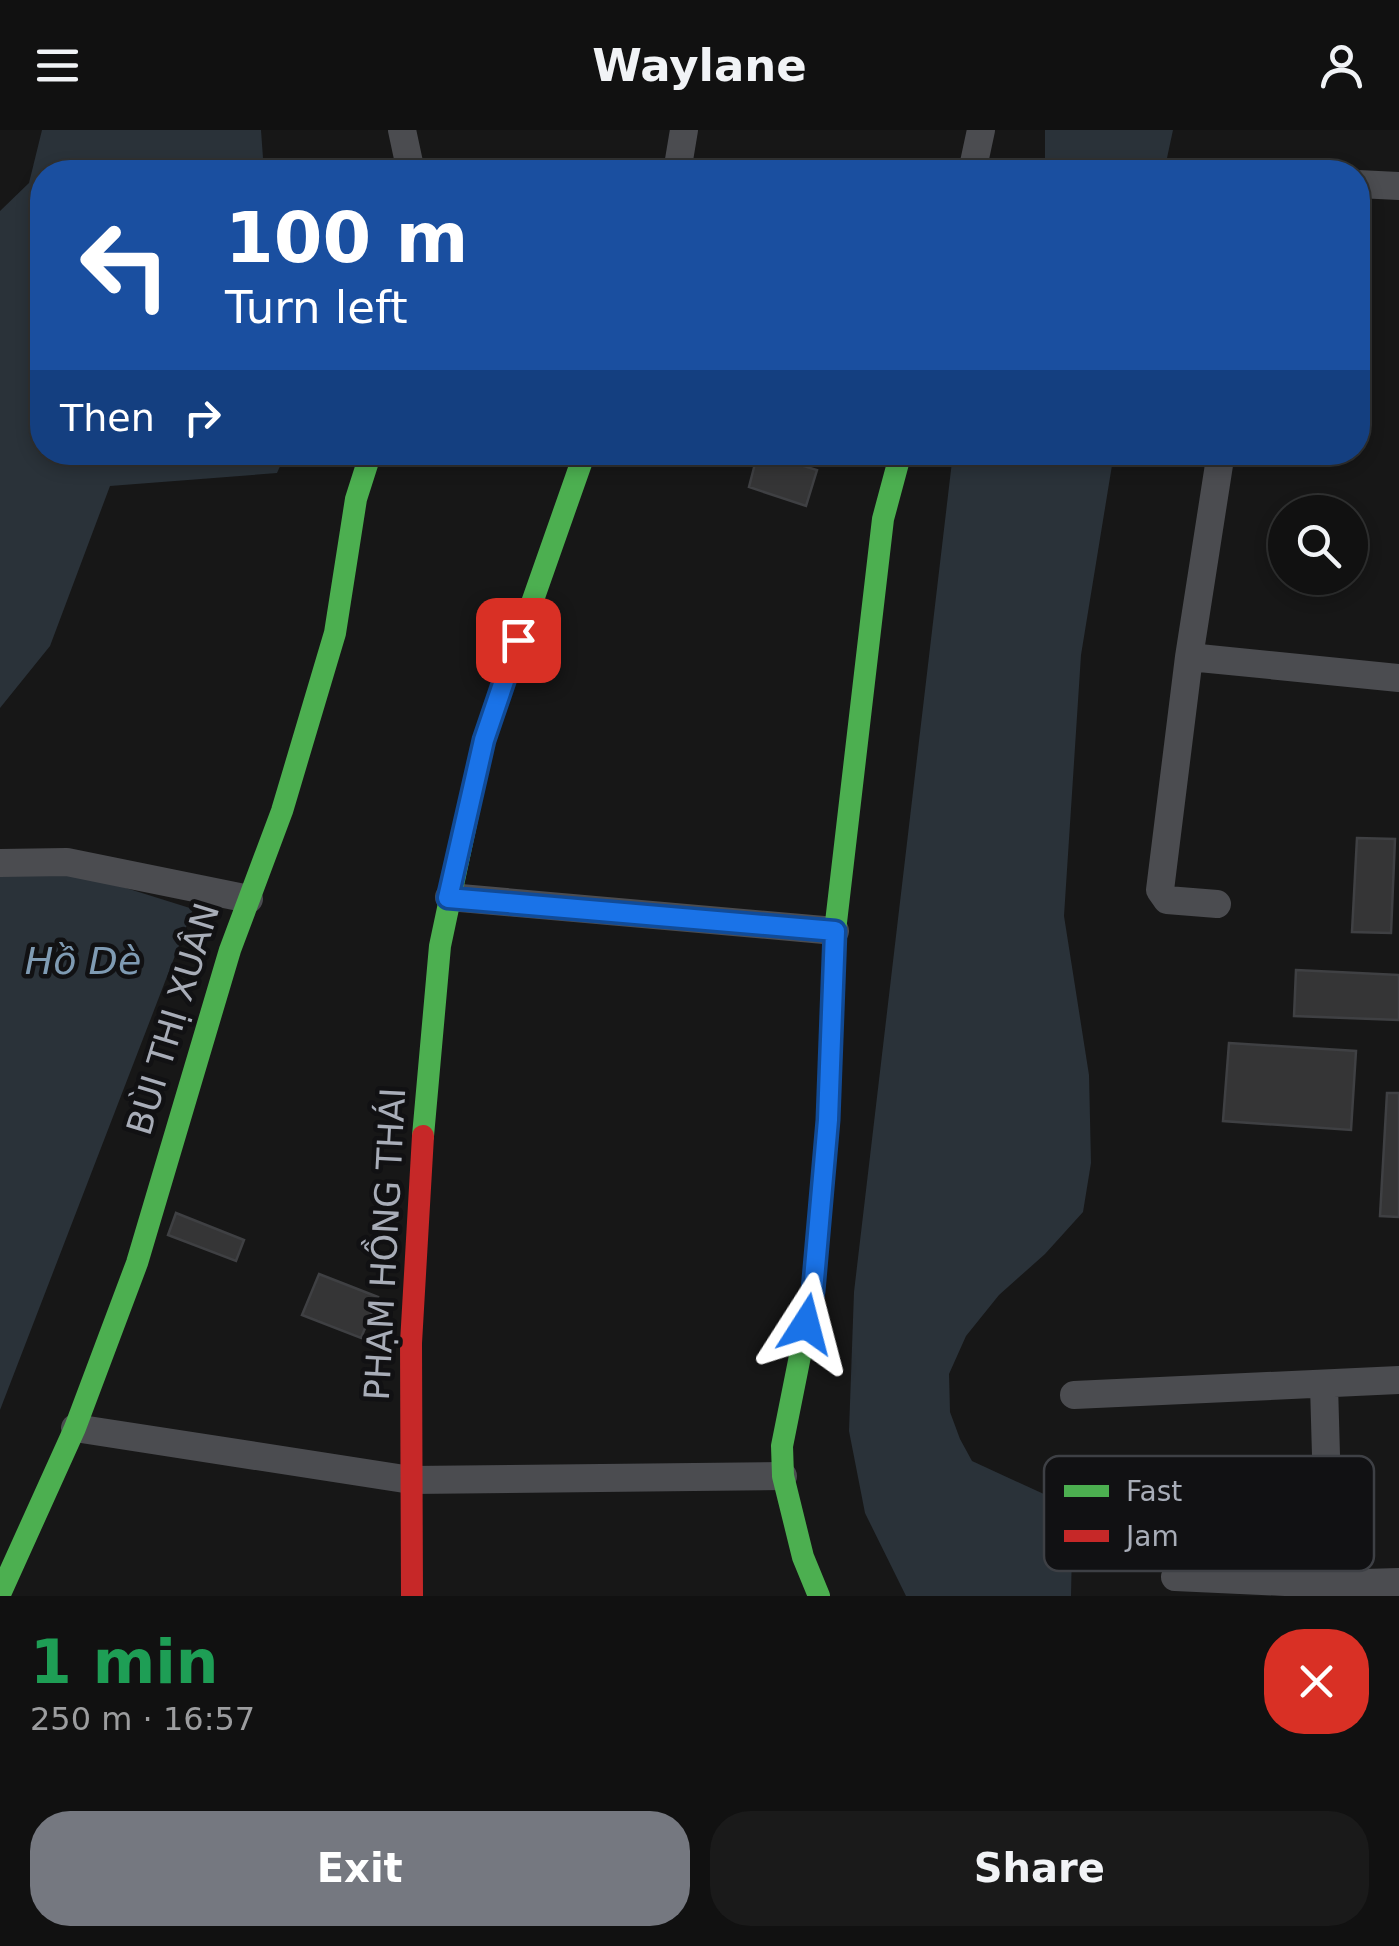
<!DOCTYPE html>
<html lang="en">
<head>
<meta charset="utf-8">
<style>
	:root { --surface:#111; --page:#1a1a1a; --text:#f1f3f6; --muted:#9c9d9f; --line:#303131; --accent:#757880 }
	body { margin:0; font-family:"DejaVu Sans",sans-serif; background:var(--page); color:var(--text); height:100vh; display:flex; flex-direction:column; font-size:38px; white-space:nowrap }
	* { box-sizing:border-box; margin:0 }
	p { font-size:32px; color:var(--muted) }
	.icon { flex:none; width:55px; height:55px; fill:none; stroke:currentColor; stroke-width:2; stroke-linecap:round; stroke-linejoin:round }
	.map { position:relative; height:1466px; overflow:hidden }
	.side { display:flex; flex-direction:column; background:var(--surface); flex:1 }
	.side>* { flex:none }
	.top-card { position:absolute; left:30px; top:30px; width:1340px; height:305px; border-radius:40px; box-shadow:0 5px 15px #0003,0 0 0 2px var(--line); background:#1a4fa0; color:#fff; overflow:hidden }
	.buttons { position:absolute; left:1268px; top:365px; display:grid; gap:20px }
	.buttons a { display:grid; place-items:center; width:100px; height:100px; border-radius:50%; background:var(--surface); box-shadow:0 5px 15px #0003,0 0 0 2px var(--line); font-size:50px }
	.pin { position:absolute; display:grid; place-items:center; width:85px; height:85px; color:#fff; margin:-42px; border-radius:20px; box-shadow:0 5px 15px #0006 }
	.me { position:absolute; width:110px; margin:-55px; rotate:9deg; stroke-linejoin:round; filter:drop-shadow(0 0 8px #0008) }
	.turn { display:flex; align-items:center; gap:35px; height:210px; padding:0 30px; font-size:45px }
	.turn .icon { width:130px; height:130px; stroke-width:2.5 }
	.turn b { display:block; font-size:70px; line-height:85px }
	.then { display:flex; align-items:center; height:95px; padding:0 30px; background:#0003; gap:20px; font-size:38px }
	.round { display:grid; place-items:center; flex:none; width:105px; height:105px; border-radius:40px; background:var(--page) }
	.overview { display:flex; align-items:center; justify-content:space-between; height:170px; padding:0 30px }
	h1 { font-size:60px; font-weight:800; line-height:75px; color:#1e9e55 }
	.action { display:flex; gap:20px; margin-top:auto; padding:20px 30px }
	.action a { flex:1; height:115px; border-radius:40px; background:var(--accent); color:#fff; font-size:40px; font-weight:800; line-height:115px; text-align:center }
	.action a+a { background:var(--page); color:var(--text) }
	header { display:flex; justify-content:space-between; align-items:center; height:130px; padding:0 30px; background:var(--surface); font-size:45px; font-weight:800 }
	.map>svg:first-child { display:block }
	.water { fill:#2a3239 }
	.building { fill:#353536; stroke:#3f4043; stroke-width:2.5 }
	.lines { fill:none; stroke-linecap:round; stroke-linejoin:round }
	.street { stroke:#4b4c50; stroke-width:28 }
	.fast { stroke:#4caf50; stroke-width:22 }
	.jam { stroke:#c62828; stroke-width:22 }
	.route-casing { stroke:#114b97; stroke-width:25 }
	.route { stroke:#1a73e8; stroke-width:18 }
	.labels { text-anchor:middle; stroke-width:9; stroke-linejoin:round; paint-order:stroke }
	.street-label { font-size:35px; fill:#a8adb8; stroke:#111113 }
	.water-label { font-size:38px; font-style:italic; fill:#7f9bb3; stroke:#111113 }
	.key { fill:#111113; stroke:#3e4045; stroke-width:2.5 }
	.key-label { font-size:28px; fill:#a8adb8 }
</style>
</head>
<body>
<header><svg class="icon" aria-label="menu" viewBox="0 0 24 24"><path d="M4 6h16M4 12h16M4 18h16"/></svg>Waylane<svg class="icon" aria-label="person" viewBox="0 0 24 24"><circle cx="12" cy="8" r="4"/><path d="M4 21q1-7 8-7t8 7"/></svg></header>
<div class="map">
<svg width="1399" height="1466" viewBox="0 0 1399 1466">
	<rect width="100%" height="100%" fill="#171717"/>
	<!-- water -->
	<path class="water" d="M 42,0 L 261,0 L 264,42 L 42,42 L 42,322 L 286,323 L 277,343 L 110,356 L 50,516 L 0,578 L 0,81 L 29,53 Z
		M 1045,0 L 1173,0 L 1164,42 L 1040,42 L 1045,28 Z
		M 953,323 L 1114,323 L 1081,525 L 1064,786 L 1089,945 L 1091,1033 L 1083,1082 L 1045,1124 L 999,1165 L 966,1206 L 949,1244 L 950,1282 L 960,1309 L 972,1331 L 1046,1365 L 1069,1399 L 1072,1417 L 1071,1466 L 906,1466 L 865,1383 L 849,1301 L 854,1162 Z
		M 59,737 L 193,779 L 0,1280 L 0,745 Z"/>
	<!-- building -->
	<path class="building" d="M 758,322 L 817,340 L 806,376 L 749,357 Z
		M 1357,708 L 1395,709 L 1391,803 L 1352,802 Z
		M 1296,840 L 1399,845 L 1399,890 L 1294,886 Z
		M 1229,913 L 1356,921 L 1351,1000 L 1223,991 Z
		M 1387,963 L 1399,963 L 1399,1087 L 1380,1086 Z
		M 176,1083 L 244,1110 L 236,1131 L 168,1105 Z
		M 319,1144 L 378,1167 L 361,1208 L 302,1185 Z"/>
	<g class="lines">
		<!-- street -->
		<path class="street" d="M 402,0 L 411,42
			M 677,42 L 684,0
			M 972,42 L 981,0
			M 1358,54 L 1399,56
			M 1221,322 L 1189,527 L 1399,548
			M 1189,527 L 1160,760 L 1167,770 L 1217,774
			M 0,733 L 67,732 L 249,769
			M 449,767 L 835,801
			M 1324,1255 L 1330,1466
			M 1074,1265 L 1399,1250
			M 75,1298 L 411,1350 L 783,1346
			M 1175,1447 L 1329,1454 L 1399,1452"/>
		<!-- fast -->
		<path class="fast" d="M 423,1006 L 440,816 L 484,609 L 585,322
			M 0,1464 L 75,1298 L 137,1133 L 230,820 L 282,681 L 335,503 L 356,369 L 371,322
			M 819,1466 L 803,1427 L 783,1346 L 782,1316 L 813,1161 L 828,990 L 835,801 L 883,389 L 901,322"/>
		<!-- jam -->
		<path class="jam" d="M 412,1466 L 411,1213 L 423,1006"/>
	</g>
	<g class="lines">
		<!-- route casing -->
		<g class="route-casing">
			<path id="route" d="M 518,510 L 484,610 L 448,768 L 835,801 L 828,990 L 813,1161 L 806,1194"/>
		</g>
		<!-- route -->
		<use href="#route" class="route"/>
	</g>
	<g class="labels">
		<!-- street labels -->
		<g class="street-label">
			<text transform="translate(173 889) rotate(-73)" y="12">BÙI THỊ XUÂN</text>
			<text transform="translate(385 1114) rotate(-87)" y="12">PHẠM HỒNG THÁI</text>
		</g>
		<!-- water labels -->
		<g class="water-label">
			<text x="83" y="844">Hồ Dè</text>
		</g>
	</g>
	<!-- legend -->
	<rect x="1044" y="1326" width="330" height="115" rx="15" class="key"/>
	<rect x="1064" y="1355" width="45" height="12" fill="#4caf50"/>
	<rect x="1064" y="1400" width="45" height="12" fill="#c62828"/>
	<g class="key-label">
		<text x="1126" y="1371">Fast</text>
		<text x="1126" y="1416">Jam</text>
	</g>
</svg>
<div class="buttons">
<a><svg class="icon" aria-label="search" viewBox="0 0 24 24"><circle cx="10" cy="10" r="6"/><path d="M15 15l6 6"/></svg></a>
</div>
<div class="pin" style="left:518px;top:510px;background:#d93025"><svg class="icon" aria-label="arrive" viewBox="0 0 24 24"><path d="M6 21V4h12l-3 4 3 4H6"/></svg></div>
<svg class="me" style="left:806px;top:1194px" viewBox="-20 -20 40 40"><path d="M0-17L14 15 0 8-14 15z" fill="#1a73e8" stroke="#fff" stroke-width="4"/></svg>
<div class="top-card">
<div class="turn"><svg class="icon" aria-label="left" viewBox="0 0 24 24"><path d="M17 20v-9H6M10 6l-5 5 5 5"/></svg><div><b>100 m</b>Turn left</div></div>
<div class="then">Then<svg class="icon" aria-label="right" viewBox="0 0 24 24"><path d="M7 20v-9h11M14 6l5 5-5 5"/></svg></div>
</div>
</div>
<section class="side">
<div class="overview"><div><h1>1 min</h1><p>250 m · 16:57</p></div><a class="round" style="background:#d93025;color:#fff"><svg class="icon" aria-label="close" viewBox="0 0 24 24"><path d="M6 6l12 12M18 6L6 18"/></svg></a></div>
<div class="action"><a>Exit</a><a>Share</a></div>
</section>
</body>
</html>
